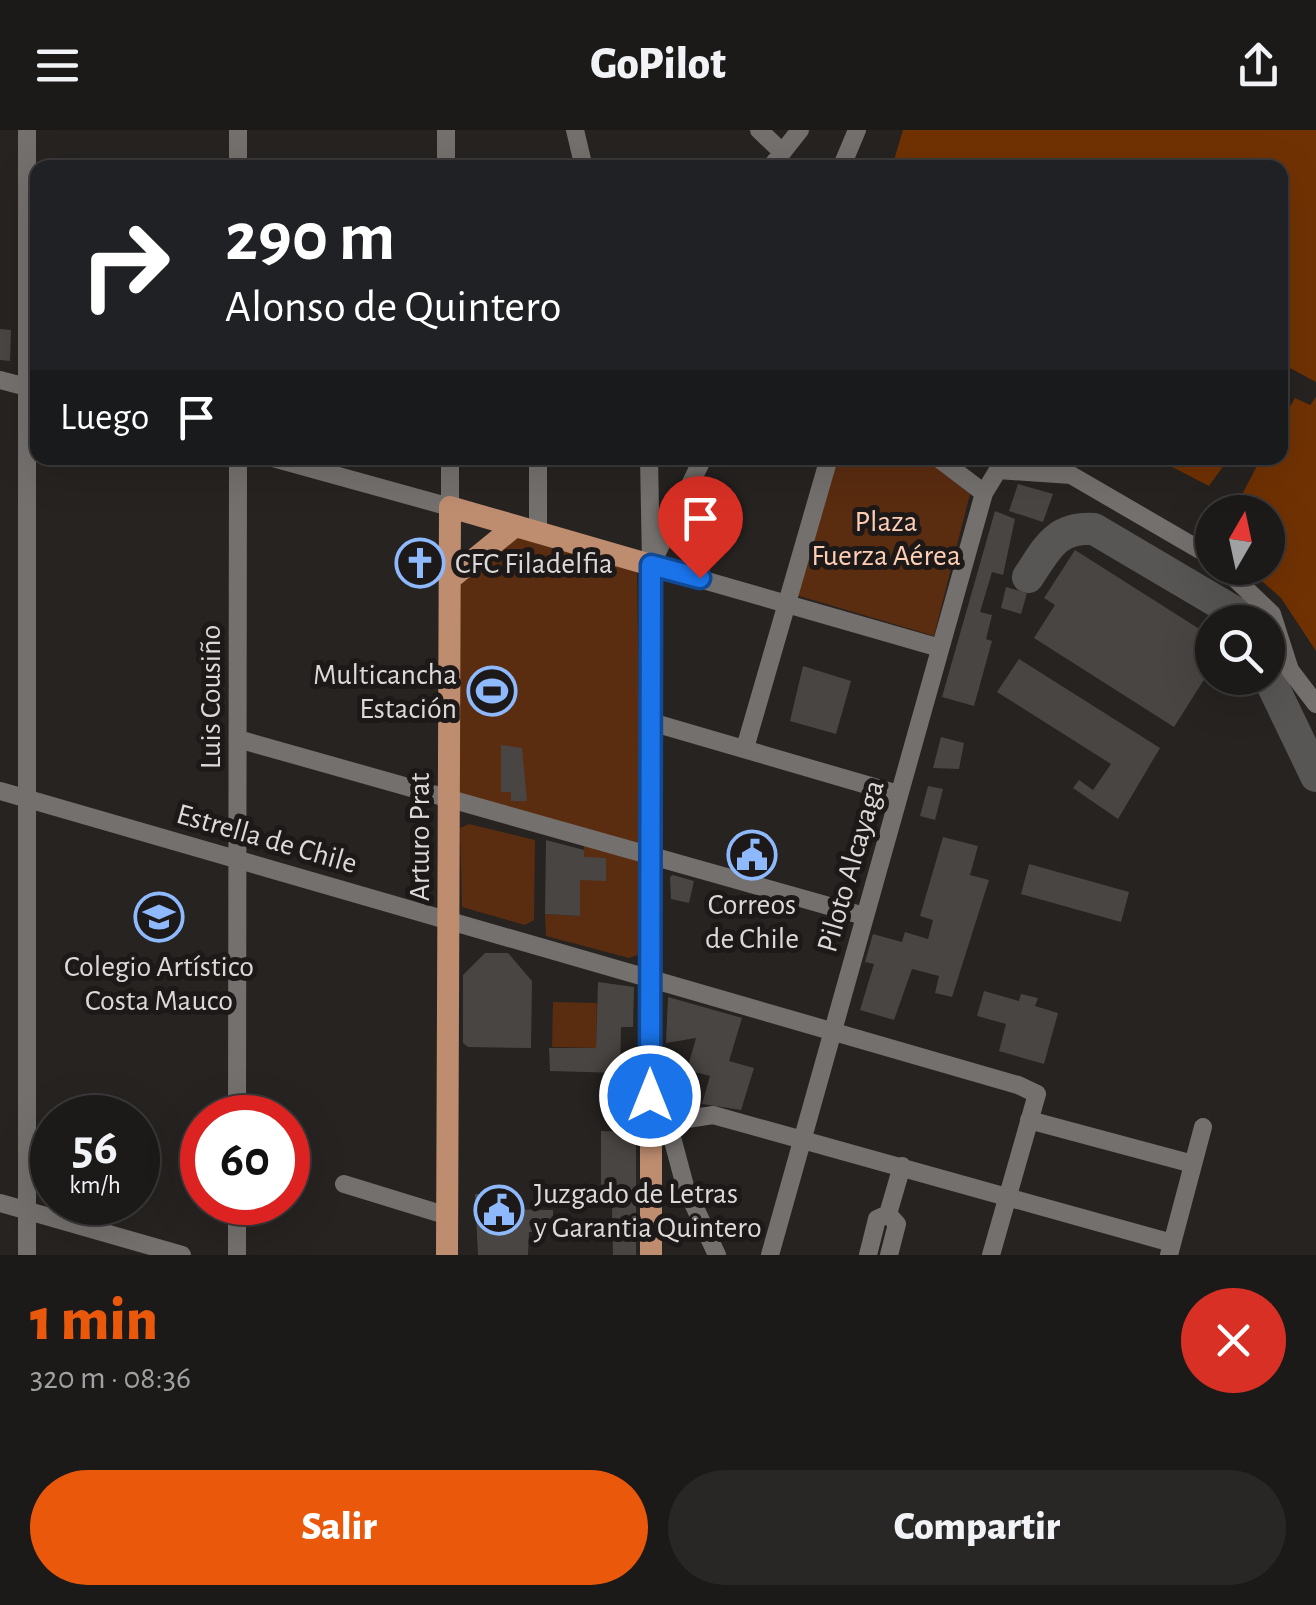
<!DOCTYPE html>
<html lang="es">
<head>
<meta charset="utf-8">
<style>
	:root { --surface:#1c1a19; --page:#292726; --text:#f1f3f6; --muted:#a0a1a2; --line:#3a3838; --accent:#ea580c }
	body { margin:0; font-family:"Alegreya Sans",sans-serif; background:var(--page); color:var(--text); height:100vh; display:flex; flex-direction:column; font-size:38px; white-space:nowrap }
	* { box-sizing:border-box; margin:0 }
	p { font-size:32px; color:var(--muted) }
	.icon { flex:none; width:55px; height:55px; fill:none; stroke:currentColor; stroke-width:2; stroke-linecap:round; stroke-linejoin:round }
	.map { position:relative; height:1125px; overflow:hidden }
	.sheet { display:flex; flex-direction:column; background:var(--surface); flex:1 }
	.sheet>* { flex:none }
	.top-card { position:absolute; left:30px; top:30px; width:1258px; height:305px; border-radius:20px; box-shadow:0 10px 40px #0002,0 0 0 2px var(--line); background:#202124; color:#fff; overflow:hidden }
	.needle { width:65px; rotate:9deg }
	.buttons { position:absolute; left:1195px; top:365px; display:grid; gap:20px }
	.buttons a { display:grid; place-items:center; width:90px; height:90px; border-radius:50%; background:var(--surface); box-shadow:0 10px 40px #0002,0 0 0 2px var(--line); font-size:50px }
	.speed { position:absolute; left:30px; top:965px; display:flex; gap:20px; font-size:50px; font-weight:700; text-align:center }
	.speed>* { display:grid; place-content:center; width:130px; height:130px; border-radius:50%; background:var(--surface); box-shadow:0 10px 40px #0002,0 0 0 2px var(--line); line-height:1 }
	.speed small { font-size:25px; font-weight:400 }
	.speed .limit { border:15px solid #d22; background:#fff; color:#111 }
	.pin { position:absolute; display:grid; place-items:center; width:85px; height:85px; color:#fff; margin:-102px -42px; border-radius:50% 50% 50% 0; rotate:-45deg; box-shadow:0 0 10px #0007 }
	.pin .icon { rotate:45deg }
	.me { position:absolute; width:110px; margin:-55px; rotate:0deg; stroke-linejoin:round; filter:drop-shadow(0 0 8px #0008) }
	.turn { display:flex; align-items:center; gap:35px; height:210px; padding:0 30px; font-size:45px }
	.turn .icon { width:130px; height:130px; stroke-width:2.5 }
	.turn b { display:block; font-size:70px; line-height:85px }
	.then { display:flex; align-items:center; height:95px; padding:0 30px; background:#0003; gap:20px; font-size:38px }
	.round { display:grid; place-items:center; flex:none; width:105px; height:105px; border-radius:52px; background:var(--page) }
	.headline { display:flex; align-items:center; justify-content:space-between; height:170px; padding:0 30px }
	h1 { font-size:60px; font-weight:800; line-height:75px; color:var(--accent) }
	.action { display:flex; gap:20px; margin-top:auto; padding:20px 30px }
	.action a { flex:1; height:115px; border-radius:60px; background:var(--accent); color:#fff; font-size:40px; font-weight:800; line-height:115px; text-align:center }
	.action a+a { background:var(--page); color:var(--text) }
	header { display:flex; justify-content:space-between; align-items:center; height:130px; padding:0 30px; background:var(--surface); font-size:45px; font-weight:800 }
	.map>svg:first-child { display:block }
	.green { fill:#5a2c10 }
	.water { fill:#713203 }
	.lines { fill:none; stroke-linecap:round; stroke-linejoin:round }
	.taxiway { stroke:#585654; stroke-width:32 }
	.building { fill:#494543 }
	.minor { stroke:#74706e; stroke-width:18 }
	.major { stroke:#be8c6f; stroke-width:22 }
	.route-casing { stroke:#114b97; stroke-width:25 }
	.route { stroke:#1a73e8; stroke-width:18 }
	.labels { text-anchor:middle; stroke-width:10; stroke-linejoin:round; paint-order:stroke }
	.park-label { font-size:30px; fill:#feceb5; stroke:#1d1918 }
	.poi-label { font-size:30px; fill:#dcdad8; stroke:#1d1918; text-anchor:start }
	.street-label { font-size:30px; fill:#dcdad8; stroke:#1d1918 }
</style>
</head>
<body>
<header><svg class="icon" aria-label="menu" viewBox="0 0 24 24"><path d="M4 6h16M4 12h16M4 18h16"/></svg>GoPilot<svg class="icon" aria-label="share" viewBox="0 0 24 24"><path d="M12 15V3M7 8l5-5 5 5M5 13v7h14v-7"/></svg></header>
<div class="map">
<svg width="1316" height="1125" viewBox="0 0 1316 1125">
	<rect width="100%" height="100%" fill="#262321"/>
	<!-- green -->
	<path class="green" d="M 834,328 L 925,328 L 970,364 L 934,506 L 796,465 Z
		M 512,403 L 637,439 L 641,714 L 460,665 L 455,452 Z
		M 469,694 L 535,710 L 534,790 L 525,795 L 462,777 L 460,698 Z
		M 584,714 L 641,728 L 640,824 L 629,828 L 546,806 L 545,784 L 579,786 L 580,750 L 605,750 L 584,727 Z
		M 553,872 L 597,873 L 596,918 L 552,917 Z"/>
	<!-- water -->
	<path class="water" d="M 903,0 L 1316,0 L 1316,252 L 1290,238 L 1280,252 L 1280,38 L 892,37 Z
		M 1316,267 L 1316,521 L 1281,468 L 1247,438 L 1268,438 L 1268,382 L 1233,382 L 1261,328 L 1280,328 L 1280,294 L 1295,268 L 1310,275 Z
		M 1155,328 L 1229,328 L 1209,356 Z"/>
	<g class="lines">
		<!-- taxiway -->
		<path class="taxiway" d="M 1028,447 C 1048,417 1056,397 1094,399 L 1238,484 L 1243,492
			M 1268,546 L 1316,646"/>
	</g>
	<!-- building -->
	<path class="building" d="M 0,199 L 11,200 L 10,231 L 0,230 Z
		M 1018,354 L 1053,364 L 1043,392 L 1009,381 Z
		M 995,381 L 1015,389 L 1003,445 L 992,442 L 980,482 L 992,485 L 986,509 L 992,511 L 974,576 L 942,567 Z
		M928 427a10 10 0 1 1 20 0a10 10 0 1 1-20 0Z
		M 1075,420 L 1212,507 L 1212,537 L 1174,597 L 1034,508 L 1055,475 L 1044,468 Z
		M 1006,457 L 1027,463 L 1021,484 L 1001,478 Z
		M 1019,529 L 1160,618 L 1118,689 L 1073,658 L 1079,650 L 1093,660 L 1111,634 L 997,562 Z
		M 803,536 L 851,551 L 836,604 L 790,591 Z
		M 941,607 L 964,613 L 959,639 L 933,638 Z
		M 501,615 L 522,618 L 527,671 L 511,671 L 511,662 L 501,662 Z
		M 928,656 L 943,659 L 935,690 L 920,686 Z
		M 943,707 L 978,716 L 970,745 L 989,750 L 952,867 L 935,863 L 939,846 L 912,839 L 894,890 L 860,880 L 874,834 L 865,832 L 873,804 L 902,812 L 905,802 L 928,809 L 933,790 L 920,786 Z
		M 546,710 L 584,720 L 584,727 L 606,728 L 606,751 L 580,750 L 580,786 L 545,784 Z
		M 1029,734 L 1129,762 L 1121,792 L 1021,764 Z
		M 673,745 L 694,751 L 689,773 L 671,769 L 670,747 Z
		M 485,823 L 508,823 L 532,851 L 531,918 L 468,917 L 463,913 L 463,845 Z
		M 598,852 L 634,857 L 633,897 L 621,897 L 620,943 L 550,941 L 549,918 L 596,918 Z
		M 984,861 L 1019,871 L 1021,864 L 1038,868 L 1035,876 L 1058,883 L 1044,934 L 999,921 L 1006,894 L 977,886 Z
		M 668,867 L 742,888 L 729,931 L 754,938 L 741,980 L 702,974 L 710,946 L 687,940 L 696,908 L 666,913 Z
		M 601,1001 L 636,1002 L 636,1125 L 613,1125 L 612,1076 L 601,1076 Z
		M 475,1064 L 490,1064 L 489,1079 L 553,1080 L 553,1102 L 529,1102 L 528,1125 L 478,1125 Z"/>
	<g class="lines">
		<!-- minor -->
		<path class="minor" d="M 27,0 L 27,1125
			M 238,0 L 238,38
			M 446,0 L 446,38
			M 575,0 L 584,38
			M 759,0 L 782,22
			M 770,38 L 800,0
			M 841,38 L 857,0
			M 0,250 L 38,260
			M 273,328 L 450,377 L 450,328
			M 538,328 L 538,403
			M 649,328 L 651,432
			M 938,328 L 984,363
			M 651,435 L 940,518
			M 651,435 L 703,328
			M 1224,438 L 1272,484 L 1290,540 L 1316,574
			M 651,592 L 898,664
			M 238,609 L 864,786
			M 745,618 L 829,328
			M 0,661 L 1018,955 L 1037,964 L 991,1125
			M 657,951 L 685,1056 L 717,1125
			M 237,988 L 238,328
			M 1029,990 L 1193,1034
			M 668,992 L 713,985 L 1172,1113
			M 344,1054 L 448,1086
			M 0,1073 L 182,1125
			M 888,1084 L 897,1094 L 889,1125
			M 237,1125 L 237,1072
			M 770,1125 L 984,363 L 998,340 L 1071,345 L 1212,427
			M 868,1125 L 877,1089 L 888,1084 L 902,1036
			M 1169,1125 L 1203,997"/>
		<!-- major -->
		<path class="major" d="M 450,449 L 515,396
			M 447,1125 L 450,377 L 651,435 L 651,1125"/>
	</g>
	<g class="lines">
		<!-- route casing -->
		<g class="route-casing">
			<path id="route" d="M 650,966 L 651,435 L 700,448"/>
		</g>
		<!-- route -->
		<use href="#route" class="route"/>
	</g>
	<!-- icons -->
	<defs>
		<g id="church-ring" transform="scale(2.5)"><circle r="9.5" fill="#1d1918" stroke="#8eb9fd" stroke-width="1.5"/><path d="M-1.2-6h2.4v3.5h3.3v2.4h-3.3V6h-2.4V-.1h-3.3v-2.4h3.3Z" fill="#8eb9fd"/></g>
		<g id="stadium-ring" transform="scale(2.5)"><circle r="9.5" fill="#1d1918" stroke="#8eb9fd" stroke-width="1.5"/><path d="M0-5a6.5 5 0 1 0 0 10a6.5 5 0 1 0 0-10ZM-3.5-1.8h7v3.6h-7Z" fill="#8eb9fd"/></g>
		<g id="civic-ring" transform="scale(2.5)"><circle r="9.5" fill="#1d1918" stroke="#8eb9fd" stroke-width="1.5"/><path d="M-.6-6.5H3V-4.5H.6V-3L4-1V1h2V6H-6V1h2V-1L-.6-3ZM-1.2 2.5V6h2.4V2.5Z" fill="#8eb9fd"/></g>
		<g id="school-ring" transform="scale(2.5)"><circle r="9.5" fill="#1d1918" stroke="#8eb9fd" stroke-width="1.5"/><path d="M0-5L7-2L0 1L-7-2ZM-4 1L0 2.5L4 1V4Q0 6-4 4Z" fill="#8eb9fd"/></g>
	</defs>
	<g fill-rule="evenodd">
		<use href="#church-ring" x="420" y="433"/>
		<use href="#stadium-ring" x="492" y="561"/>
		<use href="#civic-ring" x="752" y="725"/>
		<use href="#school-ring" x="159" y="787"/>
		<use href="#civic-ring" x="499" y="1080"/>
	</g>
	<g class="labels">
		<!-- park labels -->
		<g class="park-label">
			<text x="886" y="401">Plaza<tspan x="886" dy="34">Fuerza Aérea</tspan></text>
		</g>
		<!-- poi labels -->
		<g class="poi-label">
			<text x="455" y="443">CFC Filadelfia</text>
			<text x="457" y="554" text-anchor="end">Multicancha<tspan x="457" dy="34">Estación</tspan></text>
			<text x="752" y="784" text-anchor="middle">Correos<tspan x="752" dy="34">de Chile</tspan></text>
			<text x="159" y="846" text-anchor="middle">Colegio Artístico<tspan x="159" dy="34">Costa Mauco</tspan></text>
			<text x="534" y="1073">Juzgado de Letras<tspan x="534" dy="34">y Garantia Quintero</tspan></text>
		</g>
		<!-- street labels -->
		<g class="street-label">
			<text transform="translate(210 567) rotate(-90)" y="10">Luis Cousiño</text>
			<text transform="translate(419 707) rotate(-90)" y="10">Arturo Prat</text>
			<text transform="translate(267 708) rotate(16)" y="10">Estrella de Chile</text>
			<text transform="translate(850 736) rotate(-74)" y="10">Piloto Alcayaga</text>
		</g>
	</g>
</svg>
<div class="buttons">
<a><svg class="needle" viewBox="-14 -14 28 28"><path d="M0-13l5 13h-10z" fill="#e53935"/><path d="M0 13l5-13h-10z" fill="#a0a1a2"/></svg></a>
<a><svg class="icon" aria-label="search" viewBox="0 0 24 24"><circle cx="10" cy="10" r="6"/><path d="M15 15l6 6"/></svg></a>
</div>
<div class="speed"><div>56<small>km/h</small></div><div class="limit">60</div></div>
<div class="pin" style="left:700px;top:448px;background:#d93025"><svg class="icon" aria-label="arrive" viewBox="0 0 24 24"><path d="M6 21V4h12l-3 4 3 4H6"/></svg></div>
<svg class="me" style="left:650px;top:966px" viewBox="-20 -20 40 40"><circle r="17" fill="#1a73e8" stroke="#fff" stroke-width="3"/><path d="M0-11L8 9 0 5-8 9z" fill="#fff"/></svg>
<div class="top-card">
<div class="turn"><svg class="icon" aria-label="right" viewBox="0 0 24 24"><path d="M7 20v-9h11M14 6l5 5-5 5"/></svg><div><b>290 m</b>Alonso de Quintero</div></div>
<div class="then">Luego<svg class="icon" aria-label="arrive" viewBox="0 0 24 24"><path d="M6 21V4h12l-3 4 3 4H6"/></svg></div>
</div>
</div>
<section class="sheet">
<div class="headline"><div><h1>1 min</h1><p>320 m · 08:36</p></div><a class="round" style="background:#d93025;color:#fff"><svg class="icon" aria-label="close" viewBox="0 0 24 24"><path d="M6 6l12 12M18 6L6 18"/></svg></a></div>
<div class="action"><a>Salir</a><a>Compartir</a></div>
</section>
</body>
</html>
